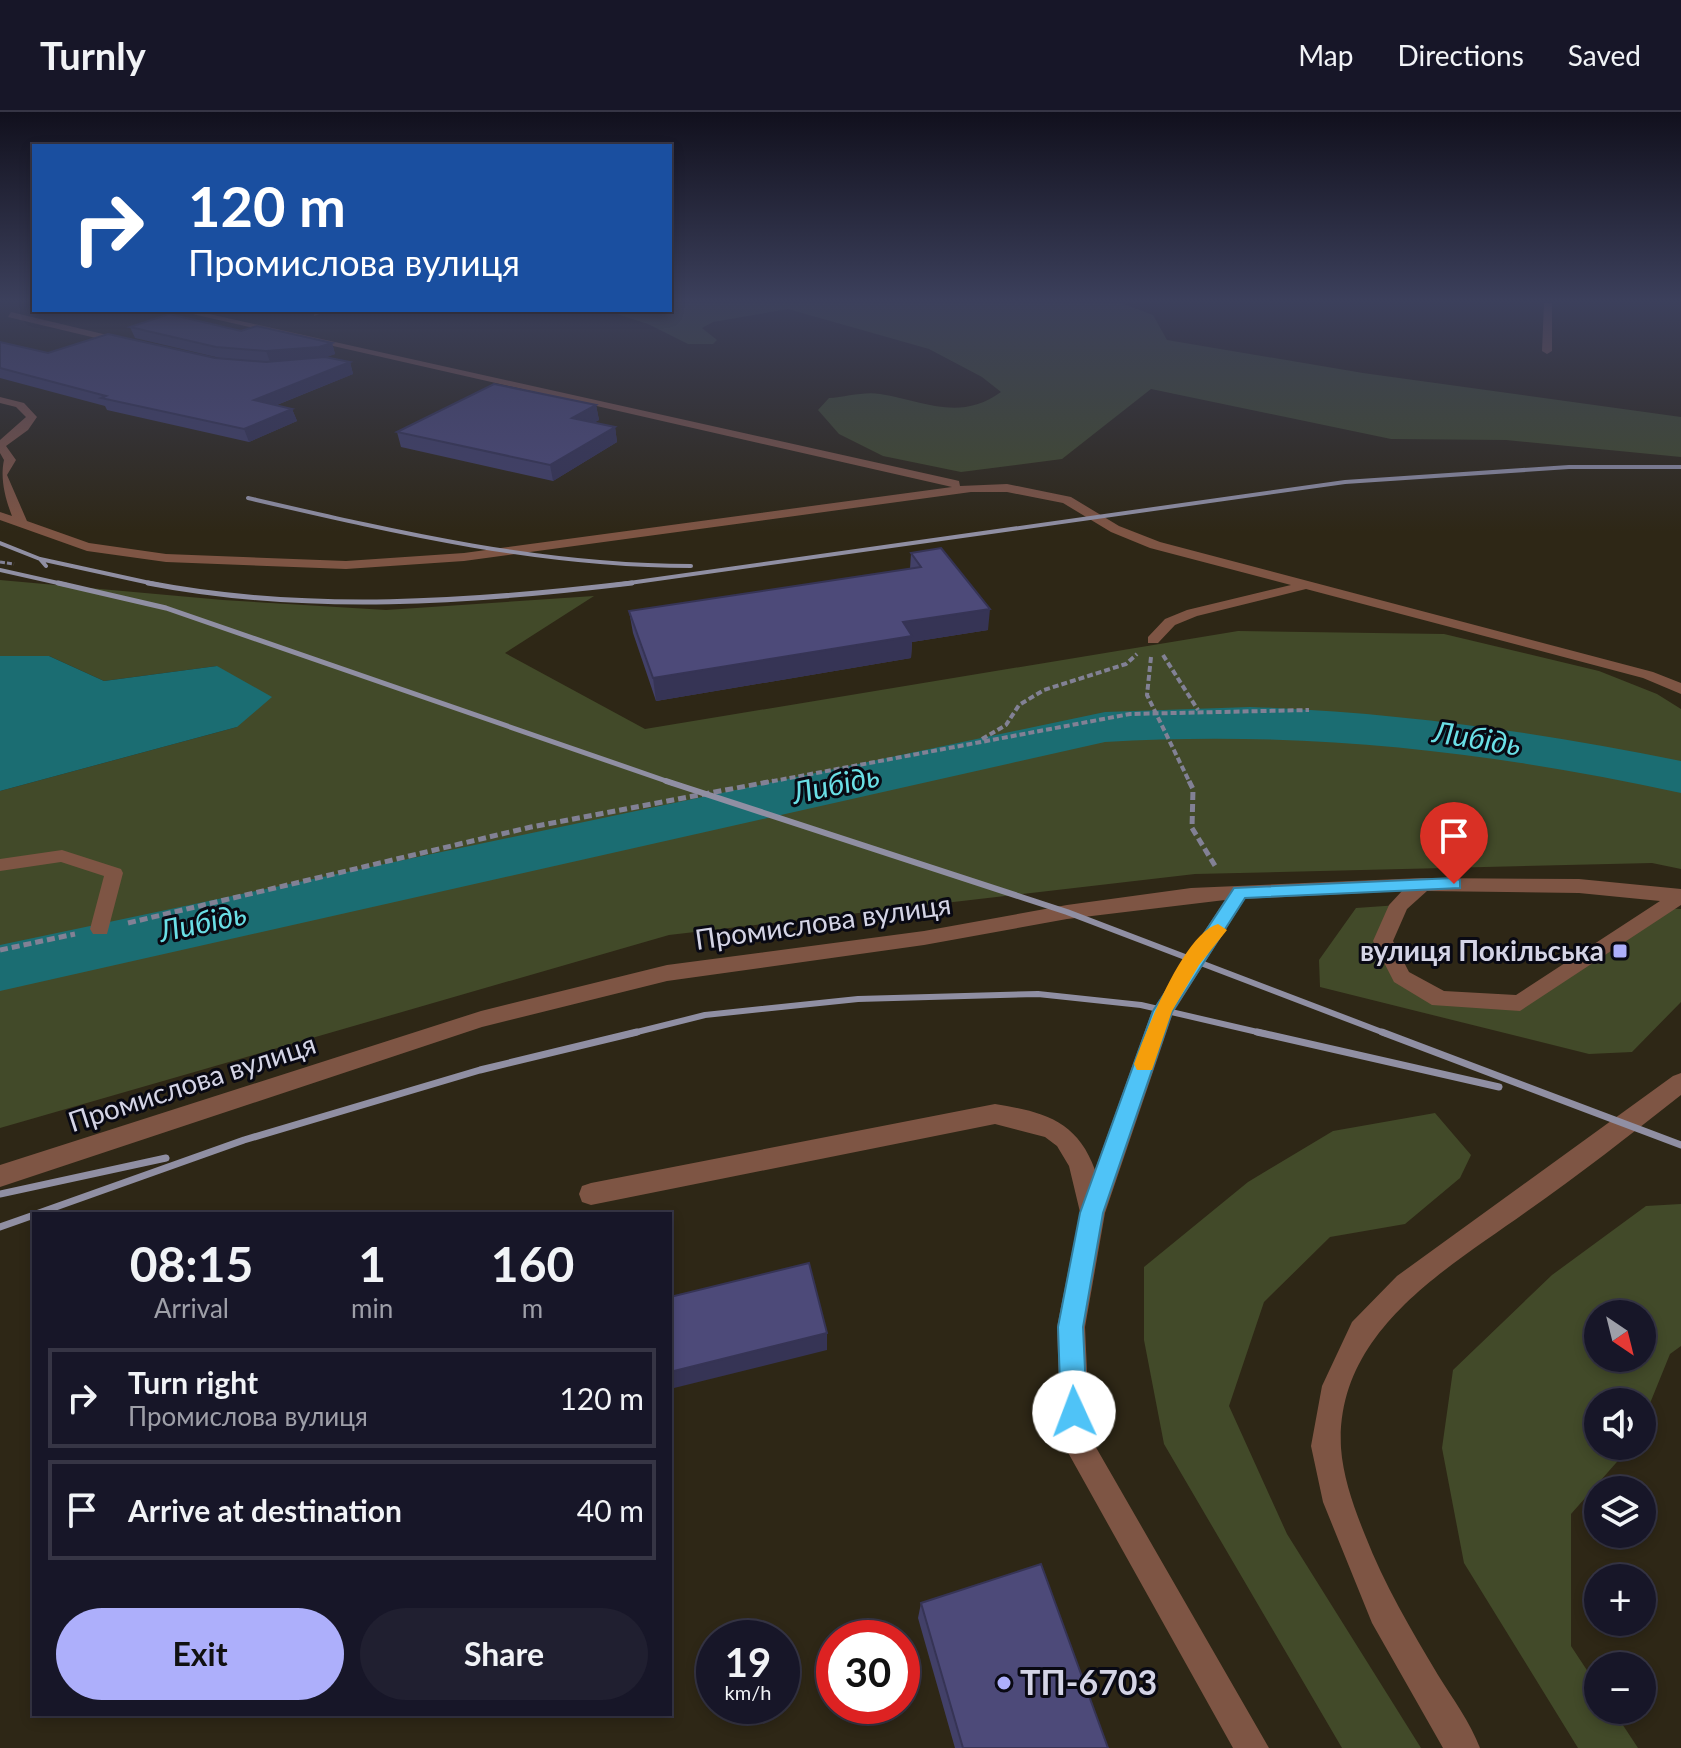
<!DOCTYPE html>
<html lang="en">
<head>
<meta charset="utf-8">
<style>
	:root { --surface:#171628; --page:#201f30; --text:#f1f3f6; --muted:#9e9fa8; --line:#363545; --accent:#adaffb }
	body { margin:0; font-family:Lato,sans-serif; background:var(--page); color:var(--text); height:100vh; display:flex; flex-direction:column; font-size:30px; white-space:nowrap }
	* { box-sizing:border-box; margin:0 }
	p { font-size:26px; color:var(--muted) }
	.icon { flex:none; width:44px; height:44px; fill:none; stroke:currentColor; stroke-width:2; stroke-linecap:round; stroke-linejoin:round }
	.map { position:relative; flex:1; overflow:hidden }
	.drawer { position:absolute; left:32px; top:1100px; width:640px; height:504px; display:flex; flex-direction:column; background:var(--surface); border-radius:0px; box-shadow:0 4px 12px #0003,0 0 0 2px var(--line) }
	.drawer>* { flex:none }
	.top-card { position:absolute; left:32px; top:32px; width:640px; height:168px; border-radius:0px; box-shadow:0 4px 12px #0003,0 0 0 2px var(--line); background:#1a4fa0; color:#fff; overflow:hidden }
	.needle { width:52px; rotate:145deg }
	.tools { position:absolute; left:1584px; top:1188px; display:grid; gap:16px }
	.tools a { display:grid; place-items:center; width:72px; height:72px; border-radius:50%; background:var(--surface); box-shadow:0 4px 12px #0003,0 0 0 2px var(--line); font-size:40px }
	.speed { position:absolute; left:696px; top:1508px; display:flex; gap:16px; font-size:40px; font-weight:700; text-align:center }
	.speed>* { display:grid; place-content:center; width:104px; height:104px; border-radius:50%; background:var(--surface); box-shadow:0 4px 12px #0003,0 0 0 2px var(--line); line-height:1 }
	.speed small { font-size:20px; font-weight:400 }
	.speed .limit { border:12px solid #d22; background:#fff; color:#111 }
	.pin { position:absolute; display:grid; place-items:center; width:68px; height:68px; color:#fff; margin:-82px -34px; border-radius:50% 50% 50% 0; rotate:-45deg; box-shadow:0 0 8px #0007 }
	.pin .icon { rotate:45deg }
	.me { position:absolute; width:88px; margin:-44px; rotate:358deg; stroke-linejoin:round; filter:drop-shadow(0 0 6px #0008) }
	.turn { display:flex; align-items:center; gap:28px; height:168px; padding:0 24px; font-size:36px }
	.turn .icon { width:104px; height:104px; stroke-width:2.5 }
	.turn b { display:block; font-size:56px; line-height:68px }
	.eta { display:flex; justify-content:space-evenly; align-items:center; height:136px; text-align:center }
	.eta b { font-size:48px; font-weight:700; line-height:56px }
	.button { display:flex; gap:16px; margin-top:auto; padding:16px 24px }
	.button a { flex:1; height:92px; border-radius:48px; background:var(--accent); color:#111; font-size:32px; font-weight:700; line-height:92px; text-align:center }
	.button a+a { background:var(--page); color:var(--text) }
	ul { padding:0; list-style:none }
	li { display:flex; align-items:center; gap:24px; height:100px; margin:0 16px 12px; padding:0 8px; border:4px solid var(--line); border-radius:0px }
	li div { flex:1 }
	li b { display:block; font-size:30px }
	li em { font-style:normal }
	header { display:flex; align-items:center; gap:48px; box-sizing:border-box; height:112px; padding:0 40px; background:var(--surface); border-bottom:2px solid var(--line) }
	header strong { font-size:38px }
	nav { display:flex; gap:44px; margin-inline-start:auto; font-size:28px }
	.map>svg:first-child { display:block }
	.industrial { fill:#2e2716; fill-rule:evenodd }
	.green { fill:#424a29; fill-rule:evenodd }
	.water { fill:#1b6d72 }
	.lines { fill:none; stroke-linecap:round; stroke-linejoin:round }
	.river { fill:#1b6d72; fill-rule:evenodd }
	.path-far2 { stroke:#828195; stroke-width:3; stroke-dasharray:5 2; stroke-linecap:butt }
	.path-far1 { stroke:#828195; stroke-width:4; stroke-dasharray:6 3; stroke-linecap:butt }
	.path { stroke:#828195; stroke-width:5; stroke-dasharray:8 4; stroke-linecap:butt }
	.minor { fill:#7e5544; fill-rule:evenodd }
	.rail-far3 { stroke:#908fa3; stroke-width:4 }
	.rail-far2 { stroke:#908fa3; stroke-width:5 }
	.rail-far1 { stroke:#908fa3; stroke-width:6 }
	.rail { stroke:#908fa3; stroke-width:7 }
	.wall { fill:#424068 }
	.shaded-wall { fill:#363455 }
	.building { fill:#4d4a79; stroke:#363455; stroke-width:2 }
	.route { fill:#4fc3f7; stroke:#337fa1; stroke-width:2 }
	.slow { fill:#f59e0b }
	.poi-dot { fill:#adaffb; stroke:#090913; stroke-width:3 }
	.labels { text-anchor:middle; stroke-width:6; stroke-linejoin:round; paint-order:stroke }
	.street-label { font-size:28px; fill:#d4d4e5; stroke:#090913 }
	.poi-label { font-size:28px; font-weight:bold; fill:#d4d4e5; stroke:#090913; text-anchor:end }
	.water-label { font-size:30px; font-style:italic; fill:#6adfe6; stroke:#090913 }
	.near-poi-label { font-size:34px; font-weight:bold; fill:#d4d4e5; stroke:#090913; text-anchor:start }
</style>
</head>
<body>
<header>
<strong>Turnly</strong>
<nav><a>Map</a><a>Directions</a><a>Saved</a></nav>
</header>
<div class="map">
<svg width="1681" height="1636" viewBox="0 0 1681 1636">
	<rect width="100%" height="100%" fill="#1f1d35"/>
	<!-- industrial -->
	<path class="industrial" d="M 0,191 L 34,191 L 34,198 L 670,198 L 670,191 L 1681,191 L 1681,1636 L 0,1636 ZM 34,1102 L 670,1102 L 670,1602 L 34,1602 ZM 1598,1202 L 1642,1202 L 1642,1246 L 1598,1246 ZM 1598,1290 L 1642,1290 L 1642,1334 L 1598,1334 ZM 1598,1378 L 1642,1378 L 1642,1422 L 1598,1422 ZM 1598,1466 L 1642,1466 L 1642,1510 L 1598,1510 ZM 714,1526 L 782,1526 L 782,1594 L 714,1594 ZM 834,1526 L 902,1526 L 902,1594 L 834,1594 ZM 1598,1554 L 1642,1554 L 1642,1598 L 1598,1598 Z"/>
	<!-- green -->
	<path class="green" d="M 670,191 L 1121,191 L 1153,203 L 1167,228 L 1363,261 L 1681,305 L 1681,345 L 1506,328 L 1391,327 L 1151,277 L 1062,347 L 961,360 L 883,344 L 839,322 L 818,298 L 829,286 C 845,285 865,279 880,282 C 925,289 959,310 1001,280 L 982,265 L 929,237 L 788,197 L 713,210 L 702,216 L 717,228 L 713,232 L 688,232 L 648,212 L 604,198 L 670,198 Z
		M 0,468 L 223,488 L 386,498 L 594,484 L 505,541 L 645,617 L 1238,519 L 1444,522 L 1599,559 L 1657,582 L 1681,597 L 1681,757 L 1652,751 L 1195,762 L 669,823 L 0,1016 L 0,679 L 237,615 L 217,554 L 104,569 L 49,544 L 0,544 Z
		M 1399,793 L 1383,829 L 1401,865 L 1440,887 L 1520,891 L 1663,796 L 1681,797 L 1681,890 L 1632,940 L 1589,942 L 1320,875 L 1319,848 L 1356,796 Z
		M 1435,1001 L 1471,1043 L 1460,1066 L 1405,1112 L 1330,1125 L 1264,1190 L 1229,1294 L 1287,1422 L 1421,1636 L 1342,1636 L 1164,1332 L 1144,1228 L 1144,1155 L 1248,1070 L 1333,1019 Z
		M 1681,1092 L 1681,1234 L 1670,1242 L 1642,1311 L 1642,1290 L 1598,1290 L 1598,1334 L 1631,1334 L 1571,1402 L 1571,1534 L 1598,1575 L 1598,1598 L 1613,1598 L 1638,1636 L 1578,1636 L 1464,1451 L 1442,1336 L 1453,1258 L 1552,1163 L 1646,1094 ZM 1642,1202 L 1642,1246 L 1598,1246 L 1598,1202 Z"/>
	<!-- water -->
	<path class="water" d="M 0,544 L 49,544 L 104,569 L 217,554 L 272,585 L 237,615 L 0,679 Z"/>
	<g class="lines">
		<!-- river -->
		<path class="river" d="M 1250,595 C 1396,600 1538,620 1681,649 L 1681,681 C 1490,639 1301,618 1105,630 L 0,879 L 0,833 L 1105,600 Z"/>
		<!-- path-far2 -->
		<path class="path-far2" d="M 0,450 L 14,452"/>
		<!-- path-far1 -->
		<path class="path-far1" d="M 1163,543 L 1198,598
			M 1151,545 L 1147,583 L 1190,671
			M 982,627 L 1006,613 L 1019,593 L 1044,578 L 1126,552 L 1137,542
			M 763,671 L 1130,602 L 1309,598"/>
		<!-- path -->
		<path class="path" d="M 1189,669 L 1193,677 L 1192,716 L 1217,757
			M 128,811 L 531,715 L 773,669
			M 0,838 L 75,822"/>
		<!-- minor -->
		<path class="minor" d="M 1544,191 L 1552,191 L 1552,239 L 1547,242 L 1542,239 Z
			M 175,198 L 191,198 L 955,368 L 959,369 L 960,374 L 1007,372 L 1071,385 L 1119,414 L 1160,430 L 1653,560 L 1681,571 L 1681,582 L 1643,566 L 1306,477 L 1197,504 L 1175,513 L 1158,531 L 1148,531 L 1148,525 L 1165,507 L 1187,498 L 1291,473 L 1150,436 L 1111,420 L 1063,391 L 1007,380 L 971,380 L 464,449 L 346,457 L 166,450 L 87,439 L 0,408 L 0,400 L 12,404 C 5,386 0,366 4,348 L 0,341 L 0,328 L 26,305 L 16,295 L 0,291 L 0,285 L 24,291 L 37,305 L 28,318 L 6,334 L 16,348 L 7,363 L 27,409 L 89,431 L 166,442 L 346,449 L 464,441 L 952,375 Z
			M 319,198 L 331,198 L 314,204 L 314,200 Z
			M 11,200 L 128,228 L 130,230 L 125,233 L 8,205 Z
			M 62,738 L 121,757 L 123,761 L 107,822 L 93,822 L 90,817 L 104,764 L 61,750 L 0,759 L 0,747 Z
			M 1422,766 L 1579,767 L 1681,777 L 1681,793 L 1520,899 L 1432,893 L 1394,870 L 1373,829 L 1389,793 L 1402,779 L 1245,787 L 1173,901 L 1105,1101 L 1085,1215 L 1090,1325 L 1269,1636 L 1233,1636 L 1061,1328 L 1057,1215 L 1080,1100 L 1069,1054 L 1057,1034 L 1045,1025 L 995,1012 L 591,1093 L 582,1090 L 579,1082 L 582,1074 L 591,1071 L 995,992 C 1043,1000 1077,1008 1095,1058 L 1152,899 L 1225,788 L 1067,807 L 924,833 L 667,869 L 482,915 L 0,1075 L 0,1053 L 481,899 L 667,853 L 924,819 L 1067,793 L 1191,776 ZM 1427,779 L 1579,781 L 1660,789 L 1516,883 L 1444,879 L 1409,860 L 1393,829 L 1407,797 Z
			M 1681,961 L 1681,983 C 1630,1023 1579,1063 1526,1100 C 1445,1158 1335,1220 1341,1336 C 1343,1365 1354,1396 1365,1423 C 1384,1472 1411,1518 1438,1563 C 1453,1587 1470,1610 1480,1636 L 1443,1636 L 1372,1511 L 1323,1390 L 1311,1334 L 1322,1274 L 1352,1210 L 1397,1164 L 1673,964 Z"/>
		<!-- rail-far3 -->
		<path class="rail-far3" d="M 248,386 C 395,420 539,454 691,454
			M 0,431 L 40,447 L 46,454
			M 40,447 L 159,473
			M 0,458 L 67,473
			M 615,473 L 1345,370 L 1569,355 L 1681,355"/>
		<!-- rail-far2 -->
		<path class="rail-far2" d="M 58,471 L 166,496 L 672,671
			M 148,471 C 308,502 472,490 632,471"/>
		<!-- rail-far1 -->
		<path class="rail-far1" d="M 666,669 L 1067,800 L 1387,922
			M 629,922 L 705,903 L 858,887 L 1038,882 L 1141,893 L 1266,922"/>
		<!-- rail -->
		<path class="rail" d="M 1257,920 L 1499,975
			M 1382,920 L 1681,1033
			M 0,1082 L 166,1046
			M 36,1102 L 244,1028 L 480,958 L 637,920
			M 0,1115 L 34,1103"/>
	</g>
	<!-- wall -->
	<path class="wall" d="M 130,215 L 241,219 L 332,231 L 335,242 L 326,245 L 350,250 L 353,262 L 277,293 L 292,297 L 297,309 L 249,330 L 107,298 L 105,294 L 0,266 L 0,230 L 48,241 L 215,246 L 270,250 L 220,246 L 135,226 Z
		M 596,293 L 599,308 L 593,311 L 615,315 L 617,330 L 553,369 L 401,335 L 397,320 Z
		M 911,441 L 988,518 L 912,530 L 911,546 L 656,589 L 633,521 L 629,499 L 910,457 Z
		M 921,1491 L 1108,1636 L 955,1636 L 918,1506 Z"/>
	<!-- shaded-wall -->
	<path class="shaded-wall" d="M 332,231 L 335,242 L 322,247 L 270,250 L 266,239 Z
		M 350,250 L 353,262 L 259,300 L 254,288 Z
		M 596,293 L 599,308 L 575,321 L 572,306 Z
		M 292,297 L 297,309 L 249,330 L 244,317 Z
		M 615,315 L 617,330 L 553,369 L 550,353 Z
		M 990,497 L 988,518 L 912,530 L 911,546 L 656,589 L 653,566 L 903,510 Z
		M 827,1221 L 827,1238 L 670,1277 L 670,1260 Z"/>
	<!-- building -->
	<path class="building" d="M 169,202 L 241,219 L 257,214 L 332,231 L 319,235 L 266,239 L 216,235 L 130,215 Z
		M 108,222 L 215,246 L 266,250 L 325,245 L 350,250 L 254,288 L 292,297 L 244,317 L 101,286 L 106,284 L 0,256 L 0,230 L 48,241 Z
		M 494,272 L 596,293 L 572,306 L 615,315 L 550,353 L 397,320 Z
		M 941,436 L 990,497 L 903,510 L 912,524 L 653,566 L 629,499 L 921,455 L 911,441 Z
		M 809,1151 L 827,1221 L 670,1260 L 670,1185 Z
		M 1041,1452 L 1108,1636 L 963,1636 L 921,1491 Z"/>
	<!-- sky -->
	<linearGradient id="sky" x2="0" y2="1"><stop stop-color="#11101d"/><stop offset="0.45" stop-color="#3c405c"/><stop offset="1" stop-color="#3c405c" stop-opacity="0"/></linearGradient>
	<rect width="1681" height="420" fill="url(#sky)"/>
	<!-- route -->
	<path class="route" d="M 1454,766 L 1460,768 L 1460,776 L 1245,786 L 1172,900 L 1103,1101 L 1083,1215 L 1087,1300 L 1084,1309 L 1074,1313 L 1065,1309 L 1061,1300 L 1058,1215 L 1080,1101 L 1153,899 L 1234,776 Z"/>
	<!-- slow -->
	<path class="slow" d="M 1218,812 L 1227,818 L 1199,853 L 1172,899 L 1152,958 L 1137,958 L 1134,952 C 1146,920 1183,822 1218,812 Z"/>
	<!-- markers -->
	<g class="poi-dot">
		<rect x="1612" y="831" width="16" height="16" rx="4"/>
		<circle cx="1004" cy="1571" r="8"/>
	</g>
	<g class="labels">
		<!-- street labels -->
		<g class="street-label">
			<text transform="translate(823 810) rotate(-8)" y="10">Промислова вулиця</text>
			<text transform="translate(192 971) rotate(-18)" y="10">Промислова вулиця</text>
		</g>
		<!-- poi labels -->
		<g class="poi-label">
			<text x="1604" y="849">вулиця Покільська</text>
		</g>
		<!-- water labels -->
		<g class="water-label">
			<text transform="translate(1477 627) rotate(9)" y="10">Либідь</text>
			<text transform="translate(836 673) rotate(-12)" y="10">Либідь</text>
			<text transform="translate(203 811) rotate(-12)" y="10">Либідь</text>
		</g>
		<!-- near-poi labels -->
		<g class="near-poi-label">
			<text x="1020" y="1583">ТП-6703</text>
		</g>
	</g>
</svg>
<div class="tools">
<a><svg class="needle" viewBox="-14 -14 28 28"><path d="M0-13l5 13h-10z" fill="#e53935"/><path d="M0 13l5-13h-10z" fill="#9e9fa8"/></svg></a>
<a><svg class="icon" aria-label="sound" viewBox="0 0 24 24"><path d="M4 9h4l5-4v14l-5-4H4zM17 9q2 3 0 6"/></svg></a>
<a><svg class="icon" aria-label="layers" viewBox="0 0 24 24"><path d="M12 4l9 5-9 5-9-5zM3 14l9 5 9-5"/></svg></a>
<a>+</a>
<a>−</a>
</div>
<div class="speed"><div>19<small>km/h</small></div><div class="limit">30</div></div>
<div class="pin" style="left:1454px;top:772px;background:#d93025"><svg class="icon" aria-label="arrive" viewBox="0 0 24 24"><path d="M6 21V4h12l-3 4 3 4H6"/></svg></div>
<svg class="me" style="left:1074px;top:1300px" viewBox="-20 -20 40 40"><circle r="19" fill="#fff"/><path d="M0-13L10 11 0 6-10 11z" fill="#4fc3f7"/></svg>
<div class="top-card">
<div class="turn"><svg class="icon" aria-label="right" viewBox="0 0 24 24"><path d="M7 20v-9h11M14 6l5 5-5 5"/></svg><div><b>120 m</b>Промислова вулиця</div></div>
</div>
<section class="drawer">
<div class="eta">
<div><b>08:15</b><p>Arrival</p></div>
<div><b>1</b><p>min</p></div>
<div><b>160</b><p>m</p></div>
</div>
<ul>
<li><svg class="icon" aria-label="right" viewBox="0 0 24 24"><path d="M7 20v-9h11M14 6l5 5-5 5"/></svg><div><b>Turn right</b><p>Промислова вулиця</p></div><em>120 m</em></li>
<li><svg class="icon" aria-label="arrive" viewBox="0 0 24 24"><path d="M6 21V4h12l-3 4 3 4H6"/></svg><div><b>Arrive at destination</b></div><em>40 m</em></li>
</ul>
<div class="button"><a>Exit</a><a>Share</a></div>
</section>
</div>
</body>
</html>
